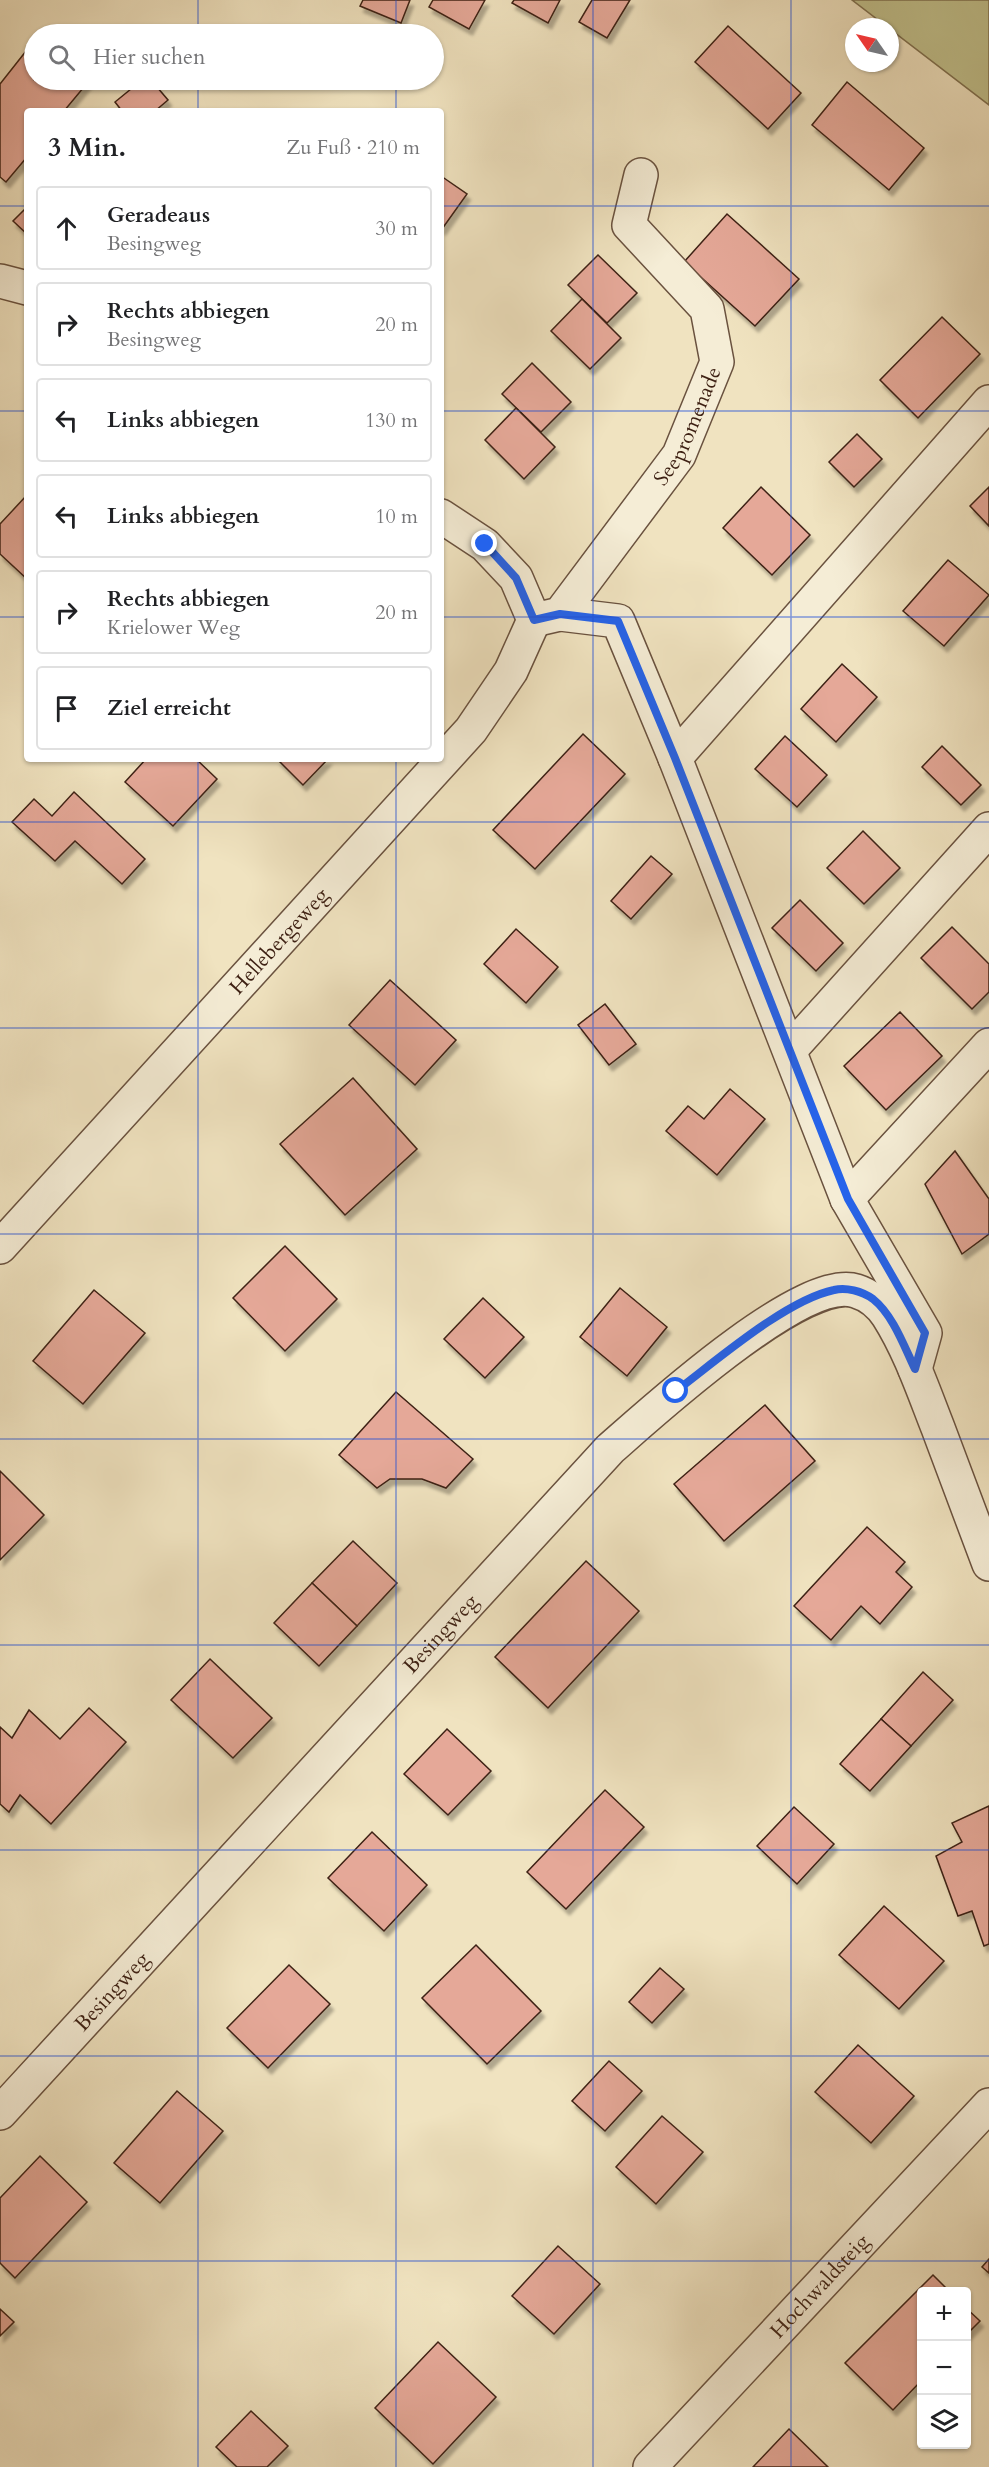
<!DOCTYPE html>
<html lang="de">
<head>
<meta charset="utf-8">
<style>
  body { margin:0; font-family:Cardo,serif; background:#f2f2f2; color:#202124 }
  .controls { position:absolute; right:18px; bottom:18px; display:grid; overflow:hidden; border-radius:6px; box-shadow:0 2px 4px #0004 }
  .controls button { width:54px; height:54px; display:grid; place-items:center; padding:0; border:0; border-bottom:2px solid #e0e0e0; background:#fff; color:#202124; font:30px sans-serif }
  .compass { position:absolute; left:845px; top:18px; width:54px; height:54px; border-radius:50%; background:#fff; box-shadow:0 2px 4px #0004; rotate:304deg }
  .stop { position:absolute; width:18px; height:18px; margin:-14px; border:4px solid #2563eb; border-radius:50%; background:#fff }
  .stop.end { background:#2563eb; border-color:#fff; box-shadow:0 2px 6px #0008 }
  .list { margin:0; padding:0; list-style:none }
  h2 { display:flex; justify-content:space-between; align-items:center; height:78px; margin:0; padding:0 24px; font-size:26px }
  h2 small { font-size:20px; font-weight:400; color:#757577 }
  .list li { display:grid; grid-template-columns:39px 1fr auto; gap:18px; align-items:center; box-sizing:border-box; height:84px; margin:0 12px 12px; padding:0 12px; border:2px solid #e0e0e0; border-radius:6px }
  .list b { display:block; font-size:22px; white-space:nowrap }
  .list p { margin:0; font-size:20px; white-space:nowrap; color:#757577 }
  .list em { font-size:20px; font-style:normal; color:#757577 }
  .icon { flex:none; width:33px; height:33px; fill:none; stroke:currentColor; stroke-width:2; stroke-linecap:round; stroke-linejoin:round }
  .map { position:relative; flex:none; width:989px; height:2467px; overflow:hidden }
  .search { position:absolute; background:#fff; box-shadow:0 2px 4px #0004; left:24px; top:24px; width:420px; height:66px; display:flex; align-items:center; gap:15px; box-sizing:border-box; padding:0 21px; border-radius:33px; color:#757577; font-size:22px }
  .panel { position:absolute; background:#fff; box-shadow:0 2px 4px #0004; left:24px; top:108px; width:420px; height:654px; border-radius:6px }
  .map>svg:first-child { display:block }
  .green { fill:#c1c18d; stroke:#807150; stroke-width:1.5 }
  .building { fill:#e5a898; stroke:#3e2114; stroke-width:1.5; filter:url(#shadow) }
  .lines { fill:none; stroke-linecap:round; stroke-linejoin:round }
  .minor-casing { stroke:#6a523f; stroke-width:36 }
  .minor { stroke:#f5edd6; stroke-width:33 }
  .route { stroke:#2563eb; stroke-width:8 }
  .grid { fill:none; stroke:#1d4ed8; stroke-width:1.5; stroke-opacity:0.55 }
  .labels { text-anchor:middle; stroke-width:4.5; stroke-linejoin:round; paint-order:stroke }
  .street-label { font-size:21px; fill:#3e2114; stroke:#f5edd6 }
</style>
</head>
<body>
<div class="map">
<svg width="989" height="2467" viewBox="0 0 989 2467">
  <defs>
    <filter id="shadow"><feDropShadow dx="3.5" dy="6" stdDeviation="1.5" flood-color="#0004"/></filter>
  </defs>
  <rect width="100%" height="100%" fill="#f0e3c0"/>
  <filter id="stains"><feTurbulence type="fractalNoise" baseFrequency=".00333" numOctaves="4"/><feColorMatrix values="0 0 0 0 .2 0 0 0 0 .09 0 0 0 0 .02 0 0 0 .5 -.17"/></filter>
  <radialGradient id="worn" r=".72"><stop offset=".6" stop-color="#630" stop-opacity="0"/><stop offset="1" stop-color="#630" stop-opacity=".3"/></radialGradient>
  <!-- green -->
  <path class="green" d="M852,0H989V105Z"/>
  <!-- building -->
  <g class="building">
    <path d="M363,0H410L401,23L360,6Z"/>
    <path d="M433,0H485L469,29L429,7Z"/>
    <path d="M514,0H560L548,23L512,3Z"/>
    <path d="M592,0H630L607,38L579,22Z"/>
    <path d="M728,26L801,93L768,129L695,62Z"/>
    <path d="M34,41V80L89,81L64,111H27V157L6,182L0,177V84Z"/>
    <path d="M142,80H151L168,100L155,111H122L115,102Z"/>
    <path d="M847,82L924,148L889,190L812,125Z"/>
    <path d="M441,176L467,194L442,229L441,228Z"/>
    <path d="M27,207V234L13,221Z"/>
    <path d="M727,214L799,279L755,326L684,262Z"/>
    <path d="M598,255L637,293L607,323L568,285Z"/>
    <path d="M582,299L621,338L590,369L551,331Z"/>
    <path d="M942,317L980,354L918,418L880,380Z"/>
    <path d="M532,363L571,402L541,432L502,394Z"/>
    <path d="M516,408L555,447L524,479L485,440Z"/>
    <path d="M857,434L882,459L854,487L829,462Z"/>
    <path d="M761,487L810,535L772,575L723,528Z"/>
    <path d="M989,487V526L970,506Z"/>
    <path d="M27,495V579L0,554V524Z"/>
    <path d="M948,560L989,595L944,646L903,611Z"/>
    <path d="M842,664L877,697L836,742L801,709Z"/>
    <path d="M583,734L625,774L535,869L493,830Z"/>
    <path d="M785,736L827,775L797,807L755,769Z"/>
    <path d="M942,746L981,785L961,805L922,767Z"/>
    <path d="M146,759H196L217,779L173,826L125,782Z"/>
    <path d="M277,759H328L303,785Z"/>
    <path d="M74,792L145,859L122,884L75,841L55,861L12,822L34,799L52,816Z"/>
    <path d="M863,831L900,868L864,904L827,868Z"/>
    <path d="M651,856L672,874L631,919L611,901Z"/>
    <path d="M800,900L843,943L816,971L772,928Z"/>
    <path d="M952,927L989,964V992L972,1009L921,958Z"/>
    <path d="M516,929L558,967L526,1003L484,964Z"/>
    <path d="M390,980L456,1040L415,1085L349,1025Z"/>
    <path d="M605,1004L636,1044L609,1065L578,1025Z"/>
    <path d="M900,1012L942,1056L886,1110L844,1066Z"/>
    <path d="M353,1078L417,1149L345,1215L280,1144Z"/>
    <path d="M730,1089L765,1119L717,1175L666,1131L688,1106L704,1119Z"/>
    <path d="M955,1151L989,1199V1234L962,1254L925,1184Z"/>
    <path d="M285,1246L337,1299L285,1351L233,1298Z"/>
    <path d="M620,1288L667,1327L627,1376L580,1337Z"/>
    <path d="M94,1290L145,1333L83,1404L33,1361Z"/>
    <path d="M483,1298L524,1337L485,1378L444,1339Z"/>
    <path d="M396,1392L473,1459L446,1488L422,1479H390L377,1488L339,1455Z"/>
    <path d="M765,1405L815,1461L724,1541L674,1484Z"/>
    <path d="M0,1471L44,1515L0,1560Z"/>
    <path d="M867,1527L905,1562L896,1572L912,1587L880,1624L861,1606L831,1640L794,1606Z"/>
    <path d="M353,1541L397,1583L357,1626L312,1583Z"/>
    <path d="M586,1561L639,1611L548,1708L495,1657Z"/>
    <path d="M312,1583L357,1626L319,1666L274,1623Z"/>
    <path d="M210,1659L272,1718L233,1758L171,1700Z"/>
    <path d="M923,1672L953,1700L911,1746L881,1719Z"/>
    <path d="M89,1708L126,1742L51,1824L20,1795L9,1812L0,1804V1727L12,1738L29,1710L60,1739Z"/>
    <path d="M881,1719L911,1746L870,1791L840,1764Z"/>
    <path d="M447,1729L491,1771L448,1815L404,1774Z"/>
    <path d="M605,1790L644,1827L566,1909L527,1872Z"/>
    <path d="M989,1806V1944L984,1946L972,1911L958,1916L936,1856L962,1842L952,1823Z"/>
    <path d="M794,1807L834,1844L797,1884L757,1846Z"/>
    <path d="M372,1832L427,1885L384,1931L328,1878Z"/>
    <path d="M884,1906L944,1961L899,2009L839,1955Z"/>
    <path d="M476,1945L541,2011L487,2064L422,1998Z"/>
    <path d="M289,1965L330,2004L268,2068L227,2028Z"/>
    <path d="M660,1968L684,1989L652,2023L629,2002Z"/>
    <path d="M858,2045L914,2096L871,2143L815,2092Z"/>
    <path d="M609,2061L642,2091L605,2131L572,2101Z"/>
    <path d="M177,2091L223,2131L160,2203L114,2163Z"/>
    <path d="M662,2116L703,2152L656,2204L616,2167Z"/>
    <path d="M40,2156L87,2202L15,2278L0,2263V2198Z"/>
    <path d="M558,2246L600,2284L554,2334L512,2296Z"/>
    <path d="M989,2259V2273L982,2267Z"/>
    <path d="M933,2275L950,2292H922V2380L893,2410L845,2363Z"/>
    <path d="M966,2308L980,2321L966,2335Z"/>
    <path d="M0,2309L14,2322L0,2336Z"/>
    <path d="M438,2342L496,2397L433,2464L375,2408Z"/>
    <path d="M251,2411L288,2446L267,2467H237L216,2447Z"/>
    <path d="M789,2429L828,2467H753Z"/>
  </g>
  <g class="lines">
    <!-- minor casing -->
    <g class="minor-casing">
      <g id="minor">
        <path d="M0,281L27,288"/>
        <path d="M441,516L485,545L516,578L534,620"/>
        <path d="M560,614L618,621L675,758"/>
        <path id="s1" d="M534,620L560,614L679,455L717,362L707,309L629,225L641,175"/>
        <path d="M790,1050L989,829"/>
        <path d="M847,1199L989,1045"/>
        <path id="s2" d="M0,1247L471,730L511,671L534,620"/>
        <path d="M915,1369L925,1333L847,1199L675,758L989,402"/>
        <path id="s3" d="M0,2113L610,1449C651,1413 803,1274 856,1291C869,1295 881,1305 888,1316C910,1351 923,1390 938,1428C955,1473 972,1518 989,1564"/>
        <path id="s4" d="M650,2467L989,2105"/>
      </g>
    </g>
    <!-- minor -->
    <use href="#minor" class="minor"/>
  </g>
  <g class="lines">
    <!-- route -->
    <path class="route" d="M485,544L516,578L534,620L560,614L618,621L675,758L848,1199L925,1333L915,1369C904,1346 893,1315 873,1299C862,1291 846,1287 834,1290C786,1300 716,1361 676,1391"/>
  </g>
  <!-- grid -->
  <path class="grid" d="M198,0V34M396,0V34M593,0V2467M791,0V2467M198,80V111M396,80V111M0,206H27M441,206H989M0,411H27M441,411H989M0,617H27M441,617H989M198,759V2467M396,759V2467M0,822H989M0,1028H989M0,1234H989M0,1439H989M0,1645H989M0,1850H989M0,2056H989M0,2261H989"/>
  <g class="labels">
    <!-- street labels -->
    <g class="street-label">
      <text dy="7" stroke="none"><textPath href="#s1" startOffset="255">Seepromenade</textPath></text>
      <text dy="7" stroke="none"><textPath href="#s2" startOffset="414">Hellebergeweg</textPath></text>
      <text dy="7" stroke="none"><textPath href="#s3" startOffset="651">Besingweg</textPath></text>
      <text dy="7" stroke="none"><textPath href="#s3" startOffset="165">Besingweg</textPath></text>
      <text dy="7" stroke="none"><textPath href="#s4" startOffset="248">Hochwaldsteig</textPath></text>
    </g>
  </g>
  <rect width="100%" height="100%" filter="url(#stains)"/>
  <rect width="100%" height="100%" fill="url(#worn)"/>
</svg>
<div class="controls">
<button>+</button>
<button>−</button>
<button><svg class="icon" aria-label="layers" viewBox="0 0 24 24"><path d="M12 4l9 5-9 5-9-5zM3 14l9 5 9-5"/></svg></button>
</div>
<svg class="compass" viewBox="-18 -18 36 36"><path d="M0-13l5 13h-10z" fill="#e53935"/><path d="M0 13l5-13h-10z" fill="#757577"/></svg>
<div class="stop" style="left:676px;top:1391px"></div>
<div class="stop end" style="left:485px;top:544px"></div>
<div class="search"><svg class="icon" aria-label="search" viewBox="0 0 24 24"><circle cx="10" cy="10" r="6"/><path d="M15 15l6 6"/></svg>Hier suchen</div>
<section class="panel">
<h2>3 Min.<small>Zu Fuß · 210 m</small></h2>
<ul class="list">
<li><svg class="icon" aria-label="ahead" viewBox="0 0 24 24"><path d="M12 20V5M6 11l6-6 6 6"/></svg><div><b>Geradeaus</b><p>Besingweg</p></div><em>30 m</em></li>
<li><svg class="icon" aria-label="right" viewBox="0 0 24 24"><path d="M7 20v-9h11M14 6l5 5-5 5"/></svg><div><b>Rechts abbiegen</b><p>Besingweg</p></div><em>20 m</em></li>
<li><svg class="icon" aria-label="left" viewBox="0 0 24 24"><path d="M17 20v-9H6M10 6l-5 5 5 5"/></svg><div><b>Links abbiegen</b></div><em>130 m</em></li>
<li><svg class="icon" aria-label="left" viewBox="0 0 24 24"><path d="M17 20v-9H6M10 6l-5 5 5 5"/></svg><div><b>Links abbiegen</b></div><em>10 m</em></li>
<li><svg class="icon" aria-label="right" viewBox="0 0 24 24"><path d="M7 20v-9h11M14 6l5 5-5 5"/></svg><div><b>Rechts abbiegen</b><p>Krielower Weg</p></div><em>20 m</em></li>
<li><svg class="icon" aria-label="arrive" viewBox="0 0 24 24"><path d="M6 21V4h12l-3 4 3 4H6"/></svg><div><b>Ziel erreicht</b></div></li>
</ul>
</section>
</div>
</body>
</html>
